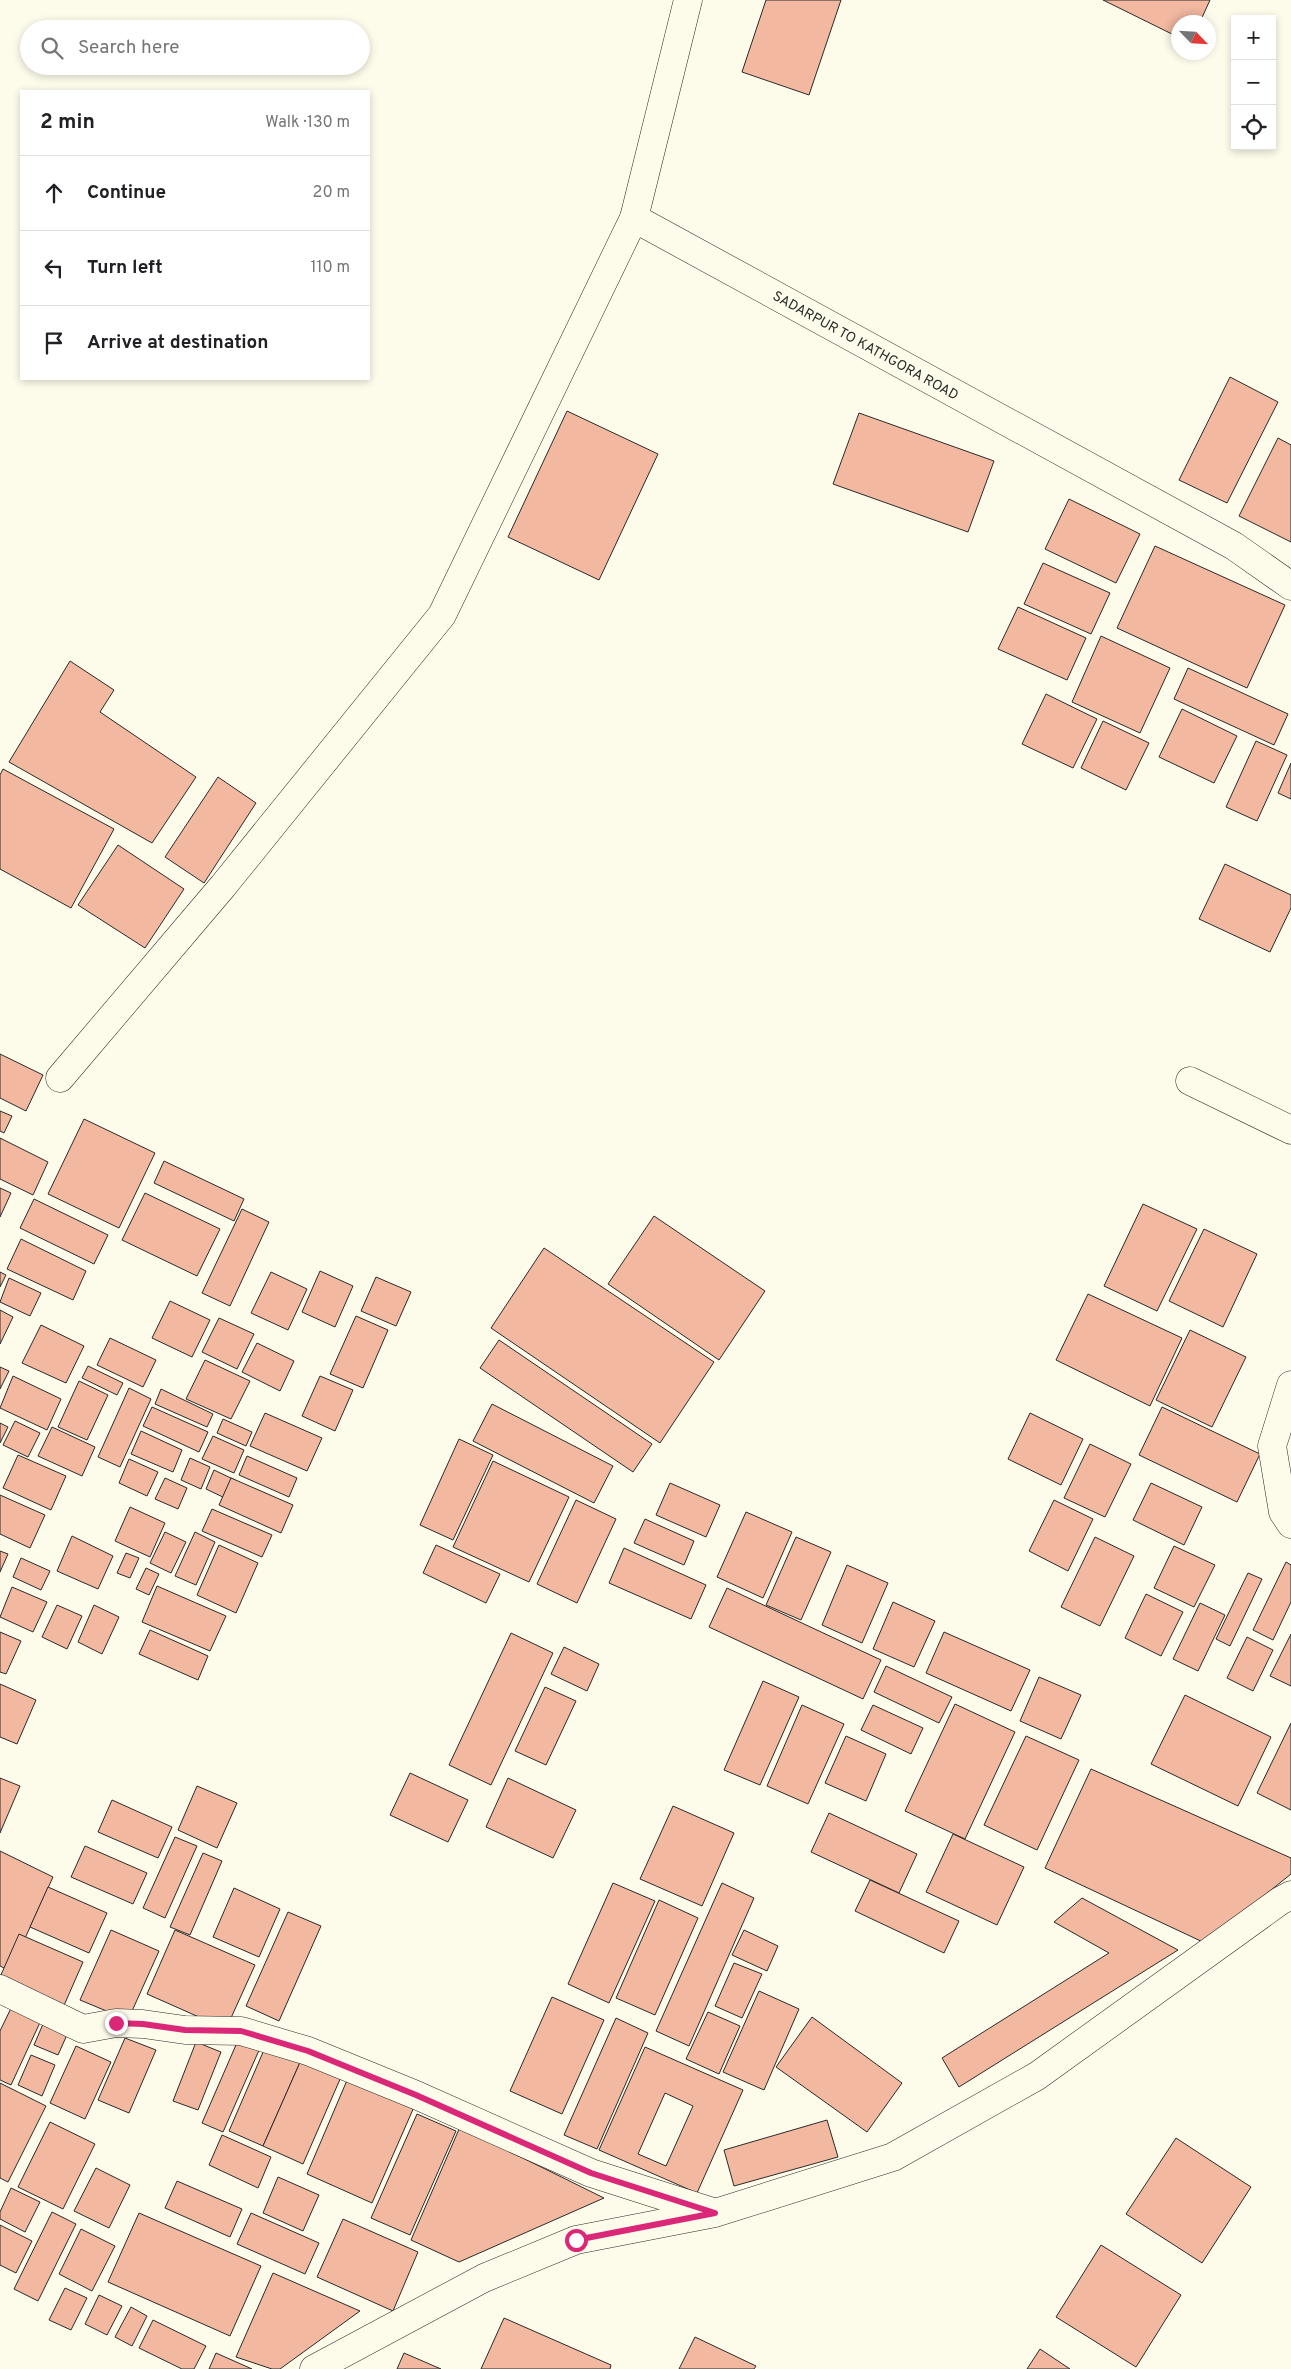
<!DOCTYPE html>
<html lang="en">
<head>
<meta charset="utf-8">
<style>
  body { margin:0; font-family:Overpass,sans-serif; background:#f2f2f2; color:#202124 }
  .controls { position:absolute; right:15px; top:15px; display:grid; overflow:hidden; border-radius:0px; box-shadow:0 2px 8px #0003 }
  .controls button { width:45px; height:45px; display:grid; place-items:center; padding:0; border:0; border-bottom:1px solid #e0e0e0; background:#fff; color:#202124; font:25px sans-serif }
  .compass { position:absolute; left:1171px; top:15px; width:45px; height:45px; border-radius:50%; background:#fff; box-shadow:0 2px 8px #0003; rotate:115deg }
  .stop { position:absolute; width:15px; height:15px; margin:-11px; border:4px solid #db2777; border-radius:50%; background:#fff }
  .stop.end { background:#db2777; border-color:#fff; box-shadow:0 1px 5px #0008 }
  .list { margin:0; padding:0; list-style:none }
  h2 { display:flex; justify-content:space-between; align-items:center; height:65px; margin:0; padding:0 20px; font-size:21px }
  h2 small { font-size:16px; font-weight:400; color:#757577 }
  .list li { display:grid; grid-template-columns:32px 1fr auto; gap:15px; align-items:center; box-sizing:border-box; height:75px; padding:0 20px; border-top:1px solid #e0e0e0 }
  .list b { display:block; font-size:19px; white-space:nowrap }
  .list em { font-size:16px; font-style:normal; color:#757577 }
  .icon { flex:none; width:28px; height:28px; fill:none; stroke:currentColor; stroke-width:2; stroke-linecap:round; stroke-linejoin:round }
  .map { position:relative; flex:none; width:1291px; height:2369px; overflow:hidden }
  .search { position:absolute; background:#fff; box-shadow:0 2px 8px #0003; left:20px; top:20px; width:350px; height:55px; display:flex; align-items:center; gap:12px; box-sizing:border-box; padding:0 18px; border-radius:28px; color:#757577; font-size:19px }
  .panel { position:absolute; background:#fff; box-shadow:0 2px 8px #0003; left:20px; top:90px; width:350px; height:290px; border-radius:0px }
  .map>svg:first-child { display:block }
  .building { fill:#f2b8a0; stroke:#2b2b2b; fill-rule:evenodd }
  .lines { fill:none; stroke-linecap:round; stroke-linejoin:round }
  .street-casing { stroke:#2b2b2b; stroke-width:29 }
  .street { stroke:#fdfbea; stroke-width:28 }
  .route { stroke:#db2777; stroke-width:6 }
  .labels { text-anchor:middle; stroke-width:4; stroke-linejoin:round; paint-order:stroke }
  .street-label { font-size:14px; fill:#2b2b2b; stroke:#fdfbea }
</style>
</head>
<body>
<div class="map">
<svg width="1291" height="2369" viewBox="0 0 1291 2369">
  <rect width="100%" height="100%" fill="#fdfbea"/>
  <!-- building -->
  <g class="building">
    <path d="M766,0H841L809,95L742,72Z"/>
    <path d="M1103,0H1210L1200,22H1178V37Z"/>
    <path d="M1230,377L1278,402L1227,503L1179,480Z"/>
    <path d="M567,411L658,454L599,580L508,537Z"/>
    <path d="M859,413L994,461L968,532L833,484Z"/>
    <path d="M1278,438L1291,445V542L1239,516Z"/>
    <path d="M1069,499L1140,534L1116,583L1045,549Z"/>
    <path d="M1155,546L1285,605L1247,688L1117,628Z"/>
    <path d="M1043,563L1110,593L1091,634L1024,604Z"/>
    <path d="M1018,607L1086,638L1067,680L998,649Z"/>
    <path d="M1101,636L1170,668L1140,733L1072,702Z"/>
    <path d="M70,661L114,690L100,712L196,777L152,843L9,762Z"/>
    <path d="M1188,668L1288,714L1274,745L1174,699Z"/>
    <path d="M1046,694L1097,719L1073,768L1022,744Z"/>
    <path d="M1182,709L1237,736L1214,783L1159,757Z"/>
    <path d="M1103,721L1149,743L1126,790L1081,768Z"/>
    <path d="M1256,741L1287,755L1257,821L1226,807Z"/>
    <path d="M1291,763V799L1278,793Z"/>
    <path d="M3,769L114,829L71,908L0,869V775Z"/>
    <path d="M218,777L256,803L204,883L165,857Z"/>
    <path d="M118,845L184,889L145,948L78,905Z"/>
    <path d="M1225,864L1291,895V908L1270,952L1199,919Z"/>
    <path d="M0,1054L43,1075L26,1111L0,1098Z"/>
    <path d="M0,1111L12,1116L4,1133L0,1131Z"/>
    <path d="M84,1119L155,1153L119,1228L48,1194Z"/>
    <path d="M0,1138L48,1162L33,1195L0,1179Z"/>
    <path d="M164,1161L244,1199L234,1221L154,1183Z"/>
    <path d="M0,1188L11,1193L0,1217Z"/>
    <path d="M145,1193L220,1229L197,1276L122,1240Z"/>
    <path d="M34,1199L108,1235L94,1264L20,1228Z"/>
    <path d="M1143,1204L1197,1229L1157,1311L1104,1286Z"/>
    <path d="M242,1209L269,1222L230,1306L202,1293Z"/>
    <path d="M654,1216L765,1291L719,1360L608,1284Z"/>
    <path d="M1204,1229L1257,1254L1223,1327L1169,1301Z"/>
    <path d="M21,1239L86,1271L73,1300L7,1269Z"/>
    <path d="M544,1248L714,1362L660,1443L491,1328Z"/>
    <path d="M320,1271L353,1286L335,1327L302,1312Z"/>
    <path d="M0,1272L6,1275L0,1287Z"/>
    <path d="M271,1272L307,1289L288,1330L251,1313Z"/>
    <path d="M376,1277L411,1292L396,1326L361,1311Z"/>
    <path d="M9,1278L41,1293L30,1316L0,1302Z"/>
    <path d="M1088,1294L1182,1338L1150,1406L1056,1360Z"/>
    <path d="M170,1301L210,1320L192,1357L152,1338Z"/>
    <path d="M0,1310L13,1317L0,1344Z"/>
    <path d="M356,1316L388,1330L363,1388L330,1374Z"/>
    <path d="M219,1318L254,1334L237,1369L202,1352Z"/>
    <path d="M41,1325L84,1346L66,1383L22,1363Z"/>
    <path d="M1190,1330L1246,1357L1212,1427L1156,1400Z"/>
    <path d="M110,1338L156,1360L143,1387L97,1365Z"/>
    <path d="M499,1340L652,1444L633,1472L480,1368Z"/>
    <path d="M257,1343L294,1361L280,1391L242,1372Z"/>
    <path d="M205,1360L250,1381L231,1419L186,1399Z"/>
    <path d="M88,1366L123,1383L117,1395L82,1378Z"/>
    <path d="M0,1367L9,1371L0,1389Z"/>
    <path d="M13,1376L61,1399L47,1430L0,1408Z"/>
    <path d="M320,1376L353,1390L335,1431L302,1416Z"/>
    <path d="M79,1381L108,1395L87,1440L58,1427Z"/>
    <path d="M129,1388L151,1399L120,1467L98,1457Z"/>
    <path d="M161,1389L213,1414L207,1427L155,1404Z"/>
    <path d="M492,1404L613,1466L594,1503L473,1441Z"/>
    <path d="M152,1407L208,1432L199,1452L143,1426Z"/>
    <path d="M1162,1407L1260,1454L1237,1502L1139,1455Z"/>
    <path d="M265,1413L322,1438L307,1471L250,1446Z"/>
    <path d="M1030,1413L1083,1439L1061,1485L1008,1459Z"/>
    <path d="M223,1419L252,1432L246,1446L217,1433Z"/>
    <path d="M15,1421L40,1433L28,1457L3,1445Z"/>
    <path d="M0,1423L8,1427L0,1443Z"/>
    <path d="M52,1427L95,1447L82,1476L38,1456Z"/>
    <path d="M141,1431L182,1450L173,1472L131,1454Z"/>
    <path d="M213,1436L244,1450L234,1473L202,1459Z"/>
    <path d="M459,1439L493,1455L453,1540L420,1525Z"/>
    <path d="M1090,1444L1131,1464L1105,1517L1064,1498Z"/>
    <path d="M18,1455L66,1476L51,1510L3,1488Z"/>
    <path d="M247,1456L297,1478L289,1497L239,1475Z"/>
    <path d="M190,1458L210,1467L201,1489L181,1480Z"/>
    <path d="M129,1459L158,1472L147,1496L119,1483Z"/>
    <path d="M493,1461L569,1497L529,1582L453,1547Z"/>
    <path d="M214,1470L235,1480L227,1499L206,1489Z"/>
    <path d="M165,1478L187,1488L178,1509L155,1499Z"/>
    <path d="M231,1478L293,1505L281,1533L219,1505Z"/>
    <path d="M670,1483L720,1505L706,1537L656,1515Z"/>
    <path d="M1151,1483L1202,1507L1184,1545L1133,1520Z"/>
    <path d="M0,1495L45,1515L30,1548L0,1534Z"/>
    <path d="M576,1500L616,1519L577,1603L537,1584Z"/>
    <path d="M1054,1500L1093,1519L1068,1571L1029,1551Z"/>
    <path d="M130,1507L165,1523L150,1557L115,1541Z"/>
    <path d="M212,1509L272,1535L262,1557L202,1531Z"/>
    <path d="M746,1512L792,1532L763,1598L717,1577Z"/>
    <path d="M645,1519L694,1541L684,1565L634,1543Z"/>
    <path d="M165,1532L186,1542L171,1573L150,1563Z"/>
    <path d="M195,1532L215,1542L196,1585L175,1576Z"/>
    <path d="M72,1536L113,1556L98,1589L57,1571Z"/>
    <path d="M796,1537L831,1552L801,1620L766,1605Z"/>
    <path d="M1095,1537L1134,1556L1100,1626L1061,1607Z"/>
    <path d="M219,1545L258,1563L236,1613L197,1595Z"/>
    <path d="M436,1545L500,1574L486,1603L423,1573Z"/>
    <path d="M1174,1546L1215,1565L1194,1607L1154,1588Z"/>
    <path d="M624,1548L706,1585L691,1619L609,1583Z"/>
    <path d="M0,1551L8,1554L0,1572Z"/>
    <path d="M126,1553L139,1558L130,1578L117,1573Z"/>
    <path d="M21,1558L50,1571L41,1590L13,1577Z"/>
    <path d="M1286,1562L1291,1565V1602L1273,1640L1253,1630Z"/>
    <path d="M847,1565L888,1583L862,1643L822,1625Z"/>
    <path d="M146,1568L159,1574L149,1595L136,1589Z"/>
    <path d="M1248,1573L1262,1579L1230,1646L1216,1639Z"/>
    <path d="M157,1586L226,1616L210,1651L142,1622Z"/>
    <path d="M12,1587L47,1602L33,1632L0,1617Z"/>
    <path d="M727,1588L881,1660L863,1699L709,1627Z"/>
    <path d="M1146,1594L1183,1612L1161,1656L1125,1638Z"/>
    <path d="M893,1602L935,1621L914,1667L873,1649Z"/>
    <path d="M1200,1603L1225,1615L1198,1671L1173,1659Z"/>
    <path d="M57,1605L82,1616L67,1649L42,1637Z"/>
    <path d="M94,1605L119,1617L102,1654L78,1642Z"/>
    <path d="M150,1630L208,1656L198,1680L139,1654Z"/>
    <path d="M0,1632L21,1641L6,1674L0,1672Z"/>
    <path d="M944,1632L1030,1670L1011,1711L926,1673Z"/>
    <path d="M511,1633L553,1653L491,1785L449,1765Z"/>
    <path d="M1291,1634V1686L1270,1676Z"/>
    <path d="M1247,1637L1273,1650L1253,1691L1227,1678Z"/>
    <path d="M564,1647L599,1664L587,1691L551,1674Z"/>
    <path d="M886,1666L952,1697L939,1723L874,1692Z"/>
    <path d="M1039,1677L1081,1695L1061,1739L1020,1721Z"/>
    <path d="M763,1681L799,1697L760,1785L724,1770Z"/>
    <path d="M0,1684L36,1700L17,1744L0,1737Z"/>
    <path d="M545,1687L576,1701L546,1765L515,1751Z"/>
    <path d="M1185,1695L1271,1737L1238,1806L1151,1764Z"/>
    <path d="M955,1704L1015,1732L965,1839L905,1811Z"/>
    <path d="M802,1705L844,1724L808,1804L767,1786Z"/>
    <path d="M873,1705L923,1728L911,1754L861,1730Z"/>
    <path d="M1291,1723V1810L1257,1793Z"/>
    <path d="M846,1736L886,1754L866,1801L825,1783Z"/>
    <path d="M1026,1736L1079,1760L1037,1850L984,1825Z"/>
    <path d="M1091,1769L1291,1858V1874L1205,1943L1045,1868Z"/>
    <path d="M410,1773L468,1800L448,1842L390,1815Z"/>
    <path d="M0,1778L20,1786L0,1833Z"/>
    <path d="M508,1778L576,1810L553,1858L486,1827Z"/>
    <path d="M197,1786L237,1803L217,1848L178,1830Z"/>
    <path d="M112,1800L172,1827L158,1858L98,1832Z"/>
    <path d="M673,1806L734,1833L702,1906L640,1879Z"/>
    <path d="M829,1813L917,1854L899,1893L811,1852Z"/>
    <path d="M953,1834L1024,1867L997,1925L926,1892Z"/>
    <path d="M175,1837L197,1846L165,1918L143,1908Z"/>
    <path d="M85,1846L147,1873L133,1904L71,1877Z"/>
    <path d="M0,1851L53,1877L10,1971L0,1966Z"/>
    <path d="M203,1853L222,1861L190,1935L170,1927Z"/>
    <path d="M870,1880L959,1921L944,1953L855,1911Z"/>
    <path d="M613,1883L655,1901L609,2003L568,1984Z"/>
    <path d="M722,1883L754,1898L689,2046L656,2031Z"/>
    <path d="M48,1887L107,1913L89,1953L30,1927Z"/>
    <path d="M234,1888L280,1909L259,1957L213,1937Z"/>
    <path d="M1082,1898L1178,1950L959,2087L942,2058L1109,1953L1054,1922Z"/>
    <path d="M659,1900L698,1918L655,2015L616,1998Z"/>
    <path d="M288,1912L321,1926L279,2021L246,2006Z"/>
    <path d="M111,1930L159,1951L128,2020L80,2000Z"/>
    <path d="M175,1930L255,1965L226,2029L147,1994Z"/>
    <path d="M744,1930L778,1946L767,1971L732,1955Z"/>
    <path d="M19,1934L83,1962L62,2010L0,1977Z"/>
    <path d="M734,1963L762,1974L742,2018L715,2006Z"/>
    <path d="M759,1991L799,2009L764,2090L723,2072Z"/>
    <path d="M552,1997L604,2020L562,2114L510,2091Z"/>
    <path d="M14,2002L43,2016L11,2085L0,2080V2031Z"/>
    <path d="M708,2012L740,2026L719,2074L686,2059Z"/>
    <path d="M46,2017L70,2028L58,2055L34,2045Z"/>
    <path d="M812,2017L902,2083L867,2132L776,2067Z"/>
    <path d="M616,2018L648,2033L597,2149L564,2135Z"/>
    <path d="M125,2038L156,2050L129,2113L98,2100Z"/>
    <path d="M239,2038L260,2048L223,2132L202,2123Z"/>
    <path d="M196,2042L221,2052L198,2110L173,2101Z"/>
    <path d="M267,2043L302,2058L263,2146L229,2131Z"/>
    <path d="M76,2046L111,2062L85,2119L50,2103Z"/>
    <path d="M645,2047L743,2090L697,2193L599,2150ZM665,2093L693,2106L666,2166L638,2154Z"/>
    <path d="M31,2055L55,2065L42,2096L18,2085Z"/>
    <path d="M301,2060L341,2077L303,2164L263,2146Z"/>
    <path d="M348,2078L414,2107L372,2203L307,2174Z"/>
    <path d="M0,2083L46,2106L8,2182L0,2178Z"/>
    <path d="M417,2114L456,2131L410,2235L371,2218Z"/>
    <path d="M827,2120L838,2157L734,2186L724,2150Z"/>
    <path d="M50,2122L95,2144L63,2209L18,2187Z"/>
    <path d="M460,2127L604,2198L459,2262L411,2240Z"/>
    <path d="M222,2135L271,2157L258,2188L209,2165Z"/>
    <path d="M1176,2138L1251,2187L1202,2263L1126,2214Z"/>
    <path d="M96,2168L130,2185L109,2228L74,2211Z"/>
    <path d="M278,2177L319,2195L303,2231L263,2213Z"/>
    <path d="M177,2181L242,2209L230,2237L165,2208Z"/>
    <path d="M11,2188L40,2202L25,2232L0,2219V2212Z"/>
    <path d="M52,2212L76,2224L38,2301L14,2289Z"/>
    <path d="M139,2213L261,2266L230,2336L108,2282Z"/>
    <path d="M251,2213L319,2243L305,2274L237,2244Z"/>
    <path d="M343,2219L418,2252L393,2311L317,2277Z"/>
    <path d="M0,2225L32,2241L16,2273L0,2265Z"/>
    <path d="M81,2229L115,2246L92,2291L59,2274Z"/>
    <path d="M1101,2245L1181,2295L1136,2367L1056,2317Z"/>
    <path d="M273,2273L360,2311L280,2369H272L236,2357Z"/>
    <path d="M65,2288L87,2298L71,2330L49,2320Z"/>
    <path d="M99,2295L122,2306L107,2335L85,2324Z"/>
    <path d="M131,2307L147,2316L132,2346L115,2337Z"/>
    <path d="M504,2318L611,2365L610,2369H481Z"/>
    <path d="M153,2320L206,2346L194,2369H182L139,2348Z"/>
    <path d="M695,2337L756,2366L754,2369H679Z"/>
    <path d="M1040,2349L1070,2369H1027Z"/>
    <path d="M216,2353L252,2369H209Z"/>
    <path d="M404,2353L441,2369H397Z"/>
  </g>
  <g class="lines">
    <!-- street casing -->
    <g class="street-casing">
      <g id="street">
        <path d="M688,0L634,218L1234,546L1291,586"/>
        <path d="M60,1078L223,886L442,615L634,218"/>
        <path d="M1190,1081L1291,1130"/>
        <path d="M1291,1385L1272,1446L1283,1512L1291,1524"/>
        <path d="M0,1989L83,2029L116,2023L143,2024L185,2030L241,2031L308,2051L416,2095L591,2173L713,2212"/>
        <path d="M314,2369L484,2278L576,2240L715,2213L893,2157L1037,2076L1280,1901L1291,1895"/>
      </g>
    </g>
    <!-- street -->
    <use href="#street" class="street"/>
  </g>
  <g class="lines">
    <!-- route -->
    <path class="route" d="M116,2023L143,2024L185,2030L241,2031L308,2051L416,2095L591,2173L715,2213L576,2240"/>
  </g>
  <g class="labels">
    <!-- street labels -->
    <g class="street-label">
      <text transform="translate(866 345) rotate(29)" y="5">SADARPUR TO KATHGORA ROAD</text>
    </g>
  </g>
</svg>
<div class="controls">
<button>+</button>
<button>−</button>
<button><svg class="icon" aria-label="locate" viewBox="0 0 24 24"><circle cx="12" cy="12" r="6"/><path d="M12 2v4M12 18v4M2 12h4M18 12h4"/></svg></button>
</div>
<svg class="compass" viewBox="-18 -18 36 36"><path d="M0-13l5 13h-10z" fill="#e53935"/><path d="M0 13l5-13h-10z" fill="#757577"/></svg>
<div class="stop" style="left:576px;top:2240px"></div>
<div class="stop end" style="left:116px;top:2023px"></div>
<div class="search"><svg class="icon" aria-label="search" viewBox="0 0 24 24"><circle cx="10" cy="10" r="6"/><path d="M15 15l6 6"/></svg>Search here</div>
<section class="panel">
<h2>2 min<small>Walk · 130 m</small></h2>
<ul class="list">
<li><svg class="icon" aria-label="ahead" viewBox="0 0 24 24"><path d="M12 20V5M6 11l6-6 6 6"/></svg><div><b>Continue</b></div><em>20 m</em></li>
<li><svg class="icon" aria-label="left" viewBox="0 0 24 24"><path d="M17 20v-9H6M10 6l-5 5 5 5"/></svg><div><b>Turn left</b></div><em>110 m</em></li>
<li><svg class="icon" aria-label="arrive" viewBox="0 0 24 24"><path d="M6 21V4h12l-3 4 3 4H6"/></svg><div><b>Arrive at destination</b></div></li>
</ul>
</section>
</div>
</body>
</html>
